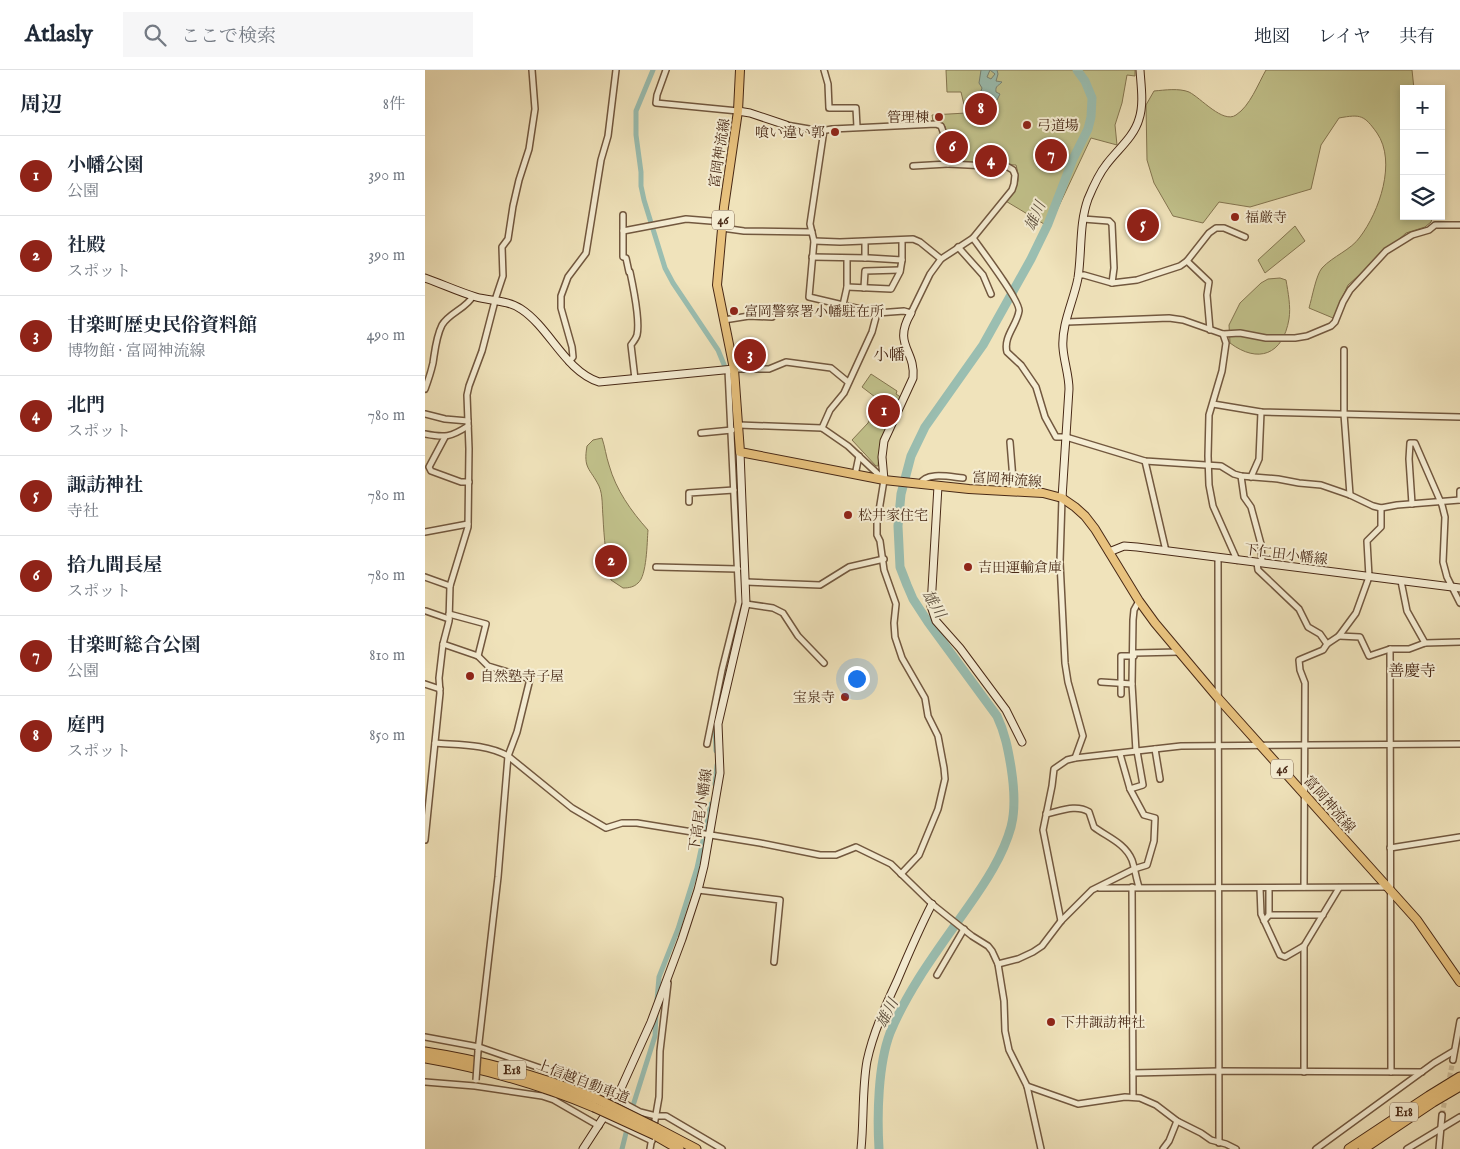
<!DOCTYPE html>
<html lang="ja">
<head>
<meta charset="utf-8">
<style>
  body { margin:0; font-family:"IM FELL English","Noto Serif JP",serif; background:#f6f6f7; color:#1f2937 }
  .controls { position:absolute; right:15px; top:15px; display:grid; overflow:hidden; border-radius:0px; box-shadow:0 2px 8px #0003 }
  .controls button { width:45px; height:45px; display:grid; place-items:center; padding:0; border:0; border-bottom:1px solid #e0e1e3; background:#fff; color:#1f2937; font:25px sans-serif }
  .you { position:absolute; left:431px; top:608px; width:18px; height:18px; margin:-12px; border:4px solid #fff; border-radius:50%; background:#1a73e8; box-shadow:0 0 0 8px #1a73e833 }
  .badge { display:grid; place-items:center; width:32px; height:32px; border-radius:50%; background:#8f2418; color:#fff; font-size:16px; font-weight:700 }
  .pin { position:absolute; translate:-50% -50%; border:2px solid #fff; box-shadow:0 1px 5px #0006 }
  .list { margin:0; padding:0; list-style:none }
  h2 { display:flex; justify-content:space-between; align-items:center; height:65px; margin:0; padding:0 20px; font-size:21px }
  h2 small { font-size:16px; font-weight:400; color:#747a83 }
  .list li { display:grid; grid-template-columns:32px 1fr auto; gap:15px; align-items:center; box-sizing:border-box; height:80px; padding:0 20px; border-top:1px solid #e0e1e3 }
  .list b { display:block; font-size:19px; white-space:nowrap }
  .list p { margin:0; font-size:16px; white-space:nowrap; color:#747a83 }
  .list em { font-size:16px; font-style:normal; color:#747a83 }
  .icon { flex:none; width:28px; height:28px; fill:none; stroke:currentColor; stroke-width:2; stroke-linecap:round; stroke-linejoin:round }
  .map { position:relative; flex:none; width:1035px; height:1079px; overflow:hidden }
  header { display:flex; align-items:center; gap:30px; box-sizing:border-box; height:70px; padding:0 25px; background:#fff; border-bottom:1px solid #e0e1e3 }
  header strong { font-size:24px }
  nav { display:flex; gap:28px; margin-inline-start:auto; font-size:18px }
  .search { width:350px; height:45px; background:#f6f6f7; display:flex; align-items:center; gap:12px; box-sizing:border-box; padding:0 18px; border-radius:0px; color:#747a83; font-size:19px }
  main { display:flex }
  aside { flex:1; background:#fff }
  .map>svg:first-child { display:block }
  .green { fill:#c1c18b; stroke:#847550 }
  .water { fill:#9abeb1; stroke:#798273 }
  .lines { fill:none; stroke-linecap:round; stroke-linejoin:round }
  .canal { stroke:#9abeb1; stroke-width:5 }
  .river { stroke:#9abeb1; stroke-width:9 }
  .street-tunnel { stroke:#cebe9a; stroke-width:5; stroke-dasharray:5 2.5; stroke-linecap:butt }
  .street-casing { stroke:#72583f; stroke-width:8 }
  .secondary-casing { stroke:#482916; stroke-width:9 }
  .primary-casing { stroke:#482916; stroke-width:10 }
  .highway-casing { stroke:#482916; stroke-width:11 }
  .street { stroke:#f5edd3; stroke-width:5 }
  .secondary { stroke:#f5edd3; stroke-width:7 }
  .primary { stroke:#e8c27e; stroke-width:8 }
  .highway { stroke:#e8c27e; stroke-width:9 }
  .street-bridge-casing { stroke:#72583f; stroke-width:8; stroke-linecap:butt }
  .highway-bridge-casing { stroke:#482916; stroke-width:11; stroke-linecap:butt }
  .street-bridge { stroke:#f5edd3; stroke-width:5 }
  .highway-bridge { stroke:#e8c27e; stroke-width:9 }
  .poi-dot { fill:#8f2418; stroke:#f5edd3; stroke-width:2 }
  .labels { text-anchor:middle; stroke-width:4; stroke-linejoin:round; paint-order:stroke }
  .shield { fill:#f5edd3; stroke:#7c644f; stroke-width:1 }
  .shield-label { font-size:12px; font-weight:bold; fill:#482916 }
  .poi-label { font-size:14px; fill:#482916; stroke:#f5edd3; text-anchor:start }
  .street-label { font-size:14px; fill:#482916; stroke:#f5edd3 }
  .water-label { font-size:15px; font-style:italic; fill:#5c4e3d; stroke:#f5edd3 }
  .quarter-label { font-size:16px; fill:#482916; stroke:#f5edd3 }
</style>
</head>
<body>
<header>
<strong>Atlasly</strong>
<div class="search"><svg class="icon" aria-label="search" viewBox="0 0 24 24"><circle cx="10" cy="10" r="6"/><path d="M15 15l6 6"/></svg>ここで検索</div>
<nav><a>地図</a><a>レイヤ</a><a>共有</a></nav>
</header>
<main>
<aside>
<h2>周辺<small>8件</small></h2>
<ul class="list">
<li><span class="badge">1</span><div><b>小幡公園</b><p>公園</p></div><em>390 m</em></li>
<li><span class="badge">2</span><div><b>社殿</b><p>スポット</p></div><em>390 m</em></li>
<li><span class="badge">3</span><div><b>甘楽町歴史民俗資料館</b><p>博物館 · 富岡神流線</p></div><em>490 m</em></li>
<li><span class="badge">4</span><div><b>北門</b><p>スポット</p></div><em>780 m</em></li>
<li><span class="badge">5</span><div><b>諏訪神社</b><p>寺社</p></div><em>780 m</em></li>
<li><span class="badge">6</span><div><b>拾九間長屋</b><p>スポット</p></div><em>780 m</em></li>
<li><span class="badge">7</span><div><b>甘楽町総合公園</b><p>公園</p></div><em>810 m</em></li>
<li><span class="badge">8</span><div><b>庭門</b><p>スポット</p></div><em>850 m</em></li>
</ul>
</aside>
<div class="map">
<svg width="1035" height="1079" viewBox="0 0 1035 1079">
  <rect width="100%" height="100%" fill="#f0e3bb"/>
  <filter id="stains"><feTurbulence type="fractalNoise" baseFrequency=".004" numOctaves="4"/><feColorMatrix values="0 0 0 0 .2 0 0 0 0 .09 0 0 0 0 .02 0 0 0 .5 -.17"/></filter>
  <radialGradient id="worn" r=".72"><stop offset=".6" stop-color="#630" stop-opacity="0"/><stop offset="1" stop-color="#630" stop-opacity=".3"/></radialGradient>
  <!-- green -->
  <g class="green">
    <path d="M521,0H710V6L702,5L697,33L690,55L692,75L666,68L624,157L579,130C592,117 596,114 591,95L530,92L525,90L520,56L516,52H508L507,45L541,43L536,22H522Z"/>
    <path d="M841,0H987L989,19H979V146H1008L1006,152L1000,157L981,163L923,215L908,248L884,238C887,228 891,205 897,198C908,186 926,180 935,167C954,142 972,92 952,63C939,45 936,44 914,48L896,75L886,119L825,137L794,132L778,153L748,146L729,113L722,90L721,35L729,21C740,20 754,18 764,22C776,28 798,54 811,45C825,36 833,14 841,0Z"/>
    <path d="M870,156L880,171L840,203L833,190Z"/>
    <path d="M855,208L861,210C863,222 866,237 864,249C858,285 833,294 805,273L804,255L815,233L836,213L843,209Z"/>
    <path d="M446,304L472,321L471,324L477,328L455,377L453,396H451L427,370L443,353L454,330L437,317Z"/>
    <path d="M177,368C180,377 181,386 184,395C191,420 206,441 223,460C222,472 222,506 213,513C209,517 204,518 198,518L186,510C181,489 179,468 178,447C177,437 178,425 174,416C165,398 158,399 162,376L168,370Z"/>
  </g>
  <!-- water -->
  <path class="water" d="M556,0H565L562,7L566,9L570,4L565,0H572L573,4L571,11L577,12C574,16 570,15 571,22L575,24L572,30L558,26L556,21L557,18L554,13Z"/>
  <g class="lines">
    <!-- canal -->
    <g class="canal">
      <path d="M228,0L211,41V65L216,102V116L219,130L240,198L248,213L293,280L300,297"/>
      <path d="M291,681L290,655L302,601"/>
      <path d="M290,714L292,695"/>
      <path d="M232,930L234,907L253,859L272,798L286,734"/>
      <path d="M206,1042L230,966L231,944"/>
      <path d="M197,1079L203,1055"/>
    </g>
    <!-- river -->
    <path class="river" d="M454,1079C452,1045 453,995 465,963C484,917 515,877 543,837C560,813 578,786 586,757C591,738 589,716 586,697C583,679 580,663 572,646L503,552L488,529L482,515L475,497L473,456L476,424L486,386L500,357L558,275L606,189L623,154L648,89L663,59L666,47L667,28L660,11L652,0"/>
    <!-- street-tunnel -->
    <g class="street-tunnel">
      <path d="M1023,1015L1028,990"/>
      <path d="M1017,1045L1021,1024"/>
    </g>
    <!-- street casing -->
    <g class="street-casing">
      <g id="street">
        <path d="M241,0L232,25L231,33L313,41"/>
        <path d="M399,0L403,14L404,38H431L432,57"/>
        <path d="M361,55L396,61L407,59L511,54L516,56L519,64L521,91L523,94L583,97L588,100L590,105L589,114L587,120L548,168L516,189L505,204L486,243L479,241L452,243L384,227L389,171L385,154L399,60"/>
        <path d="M488,96L523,94"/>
        <path d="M198,145V187L201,188L204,202"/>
        <path d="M658,149L684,151L687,154L689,198L687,213"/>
        <path d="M297,158L319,161L387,162"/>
        <path d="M198,161L261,149L298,152"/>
        <path d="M548,168C555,178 596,232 594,241C592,255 578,267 582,282L596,295L611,317L620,347L631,367H641L720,391L796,396L809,404L816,406L853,409L874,413L896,415L925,425L948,436L956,438L972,435L1035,430"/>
        <path d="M389,171L415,172L488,169L495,172L516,189"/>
        <path d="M440,172V188"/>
        <path d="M533,177L558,205L566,224"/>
        <path d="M387,187L444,188L477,190V170"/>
        <path d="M762,191L784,212L782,225L785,260"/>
        <path d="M205,202C208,216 215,252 212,265C211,269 208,272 206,275L210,309"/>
        <path d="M653,205H659L687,213L712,210L755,196L762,191L784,163L791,158H799L820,167"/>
        <path d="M422,217L466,219L475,202L477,190"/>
        <path d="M439,218L440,201L475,200"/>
        <path d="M418,235L422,217V189"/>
        <path d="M299,250L324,246L347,247"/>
        <path d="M642,252L744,248L758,250L798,264L815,263L841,268H870L882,266L906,256L910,252L918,232L925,220L961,181L987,165L1004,160L1010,155H1035"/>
        <path d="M798,264L801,273L797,301L784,345L783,386L784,415L788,436L812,490"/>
        <path d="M919,280V344L925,425"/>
        <path d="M144,292L148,287L147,277L136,238V226L143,207L161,183L176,90L183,66L191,0"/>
        <path d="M309,299H344L361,292L406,298L423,312"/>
        <path d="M0,319C3,311 6,302 8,293C10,280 11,267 17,255C24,243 42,238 48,226"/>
        <path d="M788,334L836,342L1035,347"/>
        <path d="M0,344L20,349L43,351"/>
        <path d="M314,355L397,358L423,376L453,404"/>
        <path d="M397,358L405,340L419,323L447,262L452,243"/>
        <path d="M276,363L307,360"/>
        <path d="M0,364C20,368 26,367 43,356"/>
        <path d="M20,367L4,397L6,401L36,412H44"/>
        <path d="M585,372L589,422"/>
        <path d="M720,391L741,481"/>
        <path d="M430,405L434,386"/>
        <path d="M816,406L819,427L826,437L836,474L837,493"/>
        <path d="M826,407L834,389L836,342"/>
        <path d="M459,410L452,453V465L455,471L459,500L471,534L469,553L470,567L477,588L500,628L503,646L513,666L519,698L520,709L513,739L494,785L476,804"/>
        <path d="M495,414C501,401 526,407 538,408"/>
        <path d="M637,428L635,492L640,593L643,612L658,666L650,688"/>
        <path d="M1035,430V421"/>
        <path d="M264,432V423L309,420"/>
        <path d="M987,434L984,389L985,373H990L1017,435L1020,447L1018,492L1022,507L1035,533"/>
        <path d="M0,462L43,454"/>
        <path d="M793,488L794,1073"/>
        <path d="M832,493L833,500L874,539L883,557L895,564L902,574"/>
        <path d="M231,497L313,499"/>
        <path d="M0,507L25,516"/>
        <path d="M976,511L982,541L1000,573"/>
        <path d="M321,512L395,515L424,497L459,489"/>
        <path d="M321,534L348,538L358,543L373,566L399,593"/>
        <path d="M1,541L24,549"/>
        <path d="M24,544L61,554L53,586"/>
        <path d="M914,566L935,567L944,586L965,579H984L1000,573L1035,572"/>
        <path d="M18,574L53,586L63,596L105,609L92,662L83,686L73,807L53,981"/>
        <path d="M965,579L966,1002"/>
        <path d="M709,583L754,582"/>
        <path d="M676,612L707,614"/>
        <path d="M0,614L15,619"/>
        <path d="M696,624V586H709"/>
        <path d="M10,673C35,675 61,674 83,686L147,738L181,758L197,753H212L335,773L395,785H411L431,777L466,794L507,834L547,866L563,876L567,881L573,894L579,931L580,961L584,980L602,1016L616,1079"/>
        <path d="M282,674L297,600L314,532L303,300"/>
        <path d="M730,679L735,709"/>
        <path d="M711,681L707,614L708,550L709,540L714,531"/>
        <path d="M705,719L718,715L712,681"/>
        <path d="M621,744C636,741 651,734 664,742L669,757C682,767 700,773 707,790C710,799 711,808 714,817"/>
        <path d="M0,770L15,623L14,608L18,574L24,551L25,516L43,457L44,379L42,325L44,316L57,281L71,227L78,206L77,177L83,169L88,136L94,110L104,79L110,39L107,0"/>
        <path d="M965,778L1035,767"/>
        <path d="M707,817L708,1027"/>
        <path d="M879,817L880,613L875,600L874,590L898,580L902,574L914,566L931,543L944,507L942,471L956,457V438"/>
        <path d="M674,818L961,817"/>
        <path d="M835,818L836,844L855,885L860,887L879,876L914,818"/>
        <path d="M273,820L355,830L349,892"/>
        <path d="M844,845V818"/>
        <path d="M636,851L618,760L627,716L629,699L642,690L650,688L756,676L1035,674"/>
        <path d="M839,851L844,845H898"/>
        <path d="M879,876V1002"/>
        <path d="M573,894L593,889L608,882L617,876L636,851L667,820L709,799L722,795L729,771L730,748L719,745L705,719L695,684"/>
        <path d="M512,905L539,859"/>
        <path d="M0,967L54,977L118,999L143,1002L186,1020L193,1025"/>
        <path d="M1028,990L1035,951"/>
        <path d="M708,1003L794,1001L997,1002"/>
        <path d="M0,1012L50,1016L117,1026L129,1030L174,1056"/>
        <path d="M602,1016L653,1034L700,1027L715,1028L731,1035L752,1051L776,1063L786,1070L801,1074L811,1079"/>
        <path d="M191,1029L215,1042L231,1046H241L297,1079"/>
        <path d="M179,1048L227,1071"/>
        <path d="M225,1079L234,1027L235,981L243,913"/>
        <path d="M738,1079L744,1071L752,1051"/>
        <path d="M891,1079L1009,993L1029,981"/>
        <path d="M982,1079L1035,1047"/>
        <path d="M1014,1079L1017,1045"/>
      </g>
    </g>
    <!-- secondary casing -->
    <g class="secondary-casing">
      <g id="secondary">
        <path d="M313,41L325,43L361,55"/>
        <path d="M0,208C17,214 34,222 51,227C65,231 83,230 96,239C125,258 140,301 174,312L309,299"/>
        <path d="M459,410L457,387L459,371L488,308C491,280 467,275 486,243"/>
        <path d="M513,416L506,536L511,551L535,578L581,640L597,672"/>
        <path d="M637,428L644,319C644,305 639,292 638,278C636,255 649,230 653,208C657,181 654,154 663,129C668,117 673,105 681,95C692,80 709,67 714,49C719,34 716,16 715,0"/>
        <path d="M684,482L699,476L712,477L1035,518"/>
        <path d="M158,1079L193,1025L226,952L257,869L273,820L279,796L295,703L293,654L321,534L315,382"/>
        <path d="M436,1079C439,1050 437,1019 442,991C448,963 460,937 472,911C483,885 494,859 507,834"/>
      </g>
    </g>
    <!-- primary casing -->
    <g class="primary-casing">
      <path id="primary" d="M315,0L313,41L299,137L292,215L309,299L315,382L459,410L544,419L618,423L637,428L650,437L660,446L670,459L714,531L730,553L793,628L992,850L1035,912"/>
    </g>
    <!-- highway casing -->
    <g class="highway-casing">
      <g id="highway">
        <path d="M0,982C59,991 116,1007 172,1029"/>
        <path d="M0,988C58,998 114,1014 169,1037"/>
        <path d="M231,1058L271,1079"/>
        <path d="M230,1065L254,1079"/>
        <path d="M924,1079L1004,1026L1035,1007"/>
        <path d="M938,1079L1008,1032L1035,1016"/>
      </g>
    </g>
    <!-- street -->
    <use href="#street" class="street"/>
    <!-- secondary -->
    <use href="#secondary" class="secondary"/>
    <!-- primary -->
    <use href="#primary" class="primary"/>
    <!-- highway -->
    <use href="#highway" class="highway"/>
    <!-- street-bridge casing -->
    <g class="street-bridge-casing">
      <path id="street-bridge" d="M51,1010L53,981"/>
    </g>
    <!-- highway-bridge casing -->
    <g class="highway-bridge-casing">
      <g id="highway-bridge">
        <path d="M172,1029L231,1058"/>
        <path d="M169,1037L230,1065"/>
      </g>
    </g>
    <!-- street-bridge -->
    <use href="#street-bridge" class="street-bridge"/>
    <!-- highway-bridge -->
    <use href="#highway-bridge" class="highway-bridge"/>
  </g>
  <!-- markers -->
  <g class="poi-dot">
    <circle cx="514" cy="47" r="5"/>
    <circle cx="602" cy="55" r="5"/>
    <circle cx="410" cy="62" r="5"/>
    <circle cx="810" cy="147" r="5"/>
    <circle cx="309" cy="241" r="5"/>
    <circle cx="423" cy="445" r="5"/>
    <circle cx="543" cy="497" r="5"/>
    <circle cx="45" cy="606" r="5"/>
    <circle cx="420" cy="627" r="5"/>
    <circle cx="626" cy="952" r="5"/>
  </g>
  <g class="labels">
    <!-- shield labels -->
    <g class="shield">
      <rect x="287" y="140.5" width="22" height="19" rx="4"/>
      <rect x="846" y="689.5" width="22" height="19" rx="4"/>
      <rect x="73" y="990.5" width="28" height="19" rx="4"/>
      <rect x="965" y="1032.5" width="28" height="19" rx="4"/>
    </g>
    <g class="shield-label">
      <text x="298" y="154">46</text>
      <text x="857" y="703">46</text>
      <text x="87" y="1004">E18</text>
      <text x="979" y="1046">E18</text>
    </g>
    <!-- poi labels -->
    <g class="poi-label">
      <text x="504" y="52" text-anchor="end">管理棟</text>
      <text x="612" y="60">弓道場</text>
      <text x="400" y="67" text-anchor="end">喰い違い郭</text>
      <text x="820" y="152">福厳寺</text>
      <text x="319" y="246">富岡警察署小幡駐在所</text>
      <text x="433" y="450">松井家住宅</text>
      <text x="553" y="502">吉田運輸倉庫</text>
      <text x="55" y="611">自然塾寺子屋</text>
      <text x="410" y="632" text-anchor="end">宝泉寺</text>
      <text x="636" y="957">下井諏訪神社</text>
    </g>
    <!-- street labels -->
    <g class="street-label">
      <text transform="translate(294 83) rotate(-81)" y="5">富岡神流線</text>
      <text transform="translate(582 409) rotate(4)" y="5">富岡神流線</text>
      <text transform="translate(861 484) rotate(7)" y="5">下仁田小幡線</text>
      <text transform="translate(905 734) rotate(49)" y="5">富岡神流線</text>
      <text transform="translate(275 740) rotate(-81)" y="5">下高尾小幡線</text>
      <text transform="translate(158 1011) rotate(21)" y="5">上信越自動車道</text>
    </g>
    <!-- water labels -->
    <g class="water-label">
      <text transform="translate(610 146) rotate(-66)" y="5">雄川</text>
      <text transform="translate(509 534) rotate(59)" y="5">雄川</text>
      <text transform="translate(462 943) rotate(-63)" y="5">雄川</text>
    </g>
    <!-- quarter labels -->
    <g class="quarter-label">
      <text x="464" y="290">小幡</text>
      <text x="987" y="606">善慶寺</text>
    </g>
  </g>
  <rect width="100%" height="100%" filter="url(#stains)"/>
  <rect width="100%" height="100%" fill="url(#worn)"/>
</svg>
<div class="controls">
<button>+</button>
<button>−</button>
<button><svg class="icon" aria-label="layers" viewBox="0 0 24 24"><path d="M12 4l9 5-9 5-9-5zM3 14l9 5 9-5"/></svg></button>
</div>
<div class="you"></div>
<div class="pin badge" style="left:459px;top:341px">1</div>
<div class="pin badge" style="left:186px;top:491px">2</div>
<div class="pin badge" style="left:325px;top:285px">3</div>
<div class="pin badge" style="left:566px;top:91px">4</div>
<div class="pin badge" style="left:718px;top:155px">5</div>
<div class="pin badge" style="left:527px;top:77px">6</div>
<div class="pin badge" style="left:626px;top:85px">7</div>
<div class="pin badge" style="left:556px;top:39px">8</div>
</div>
</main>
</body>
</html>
